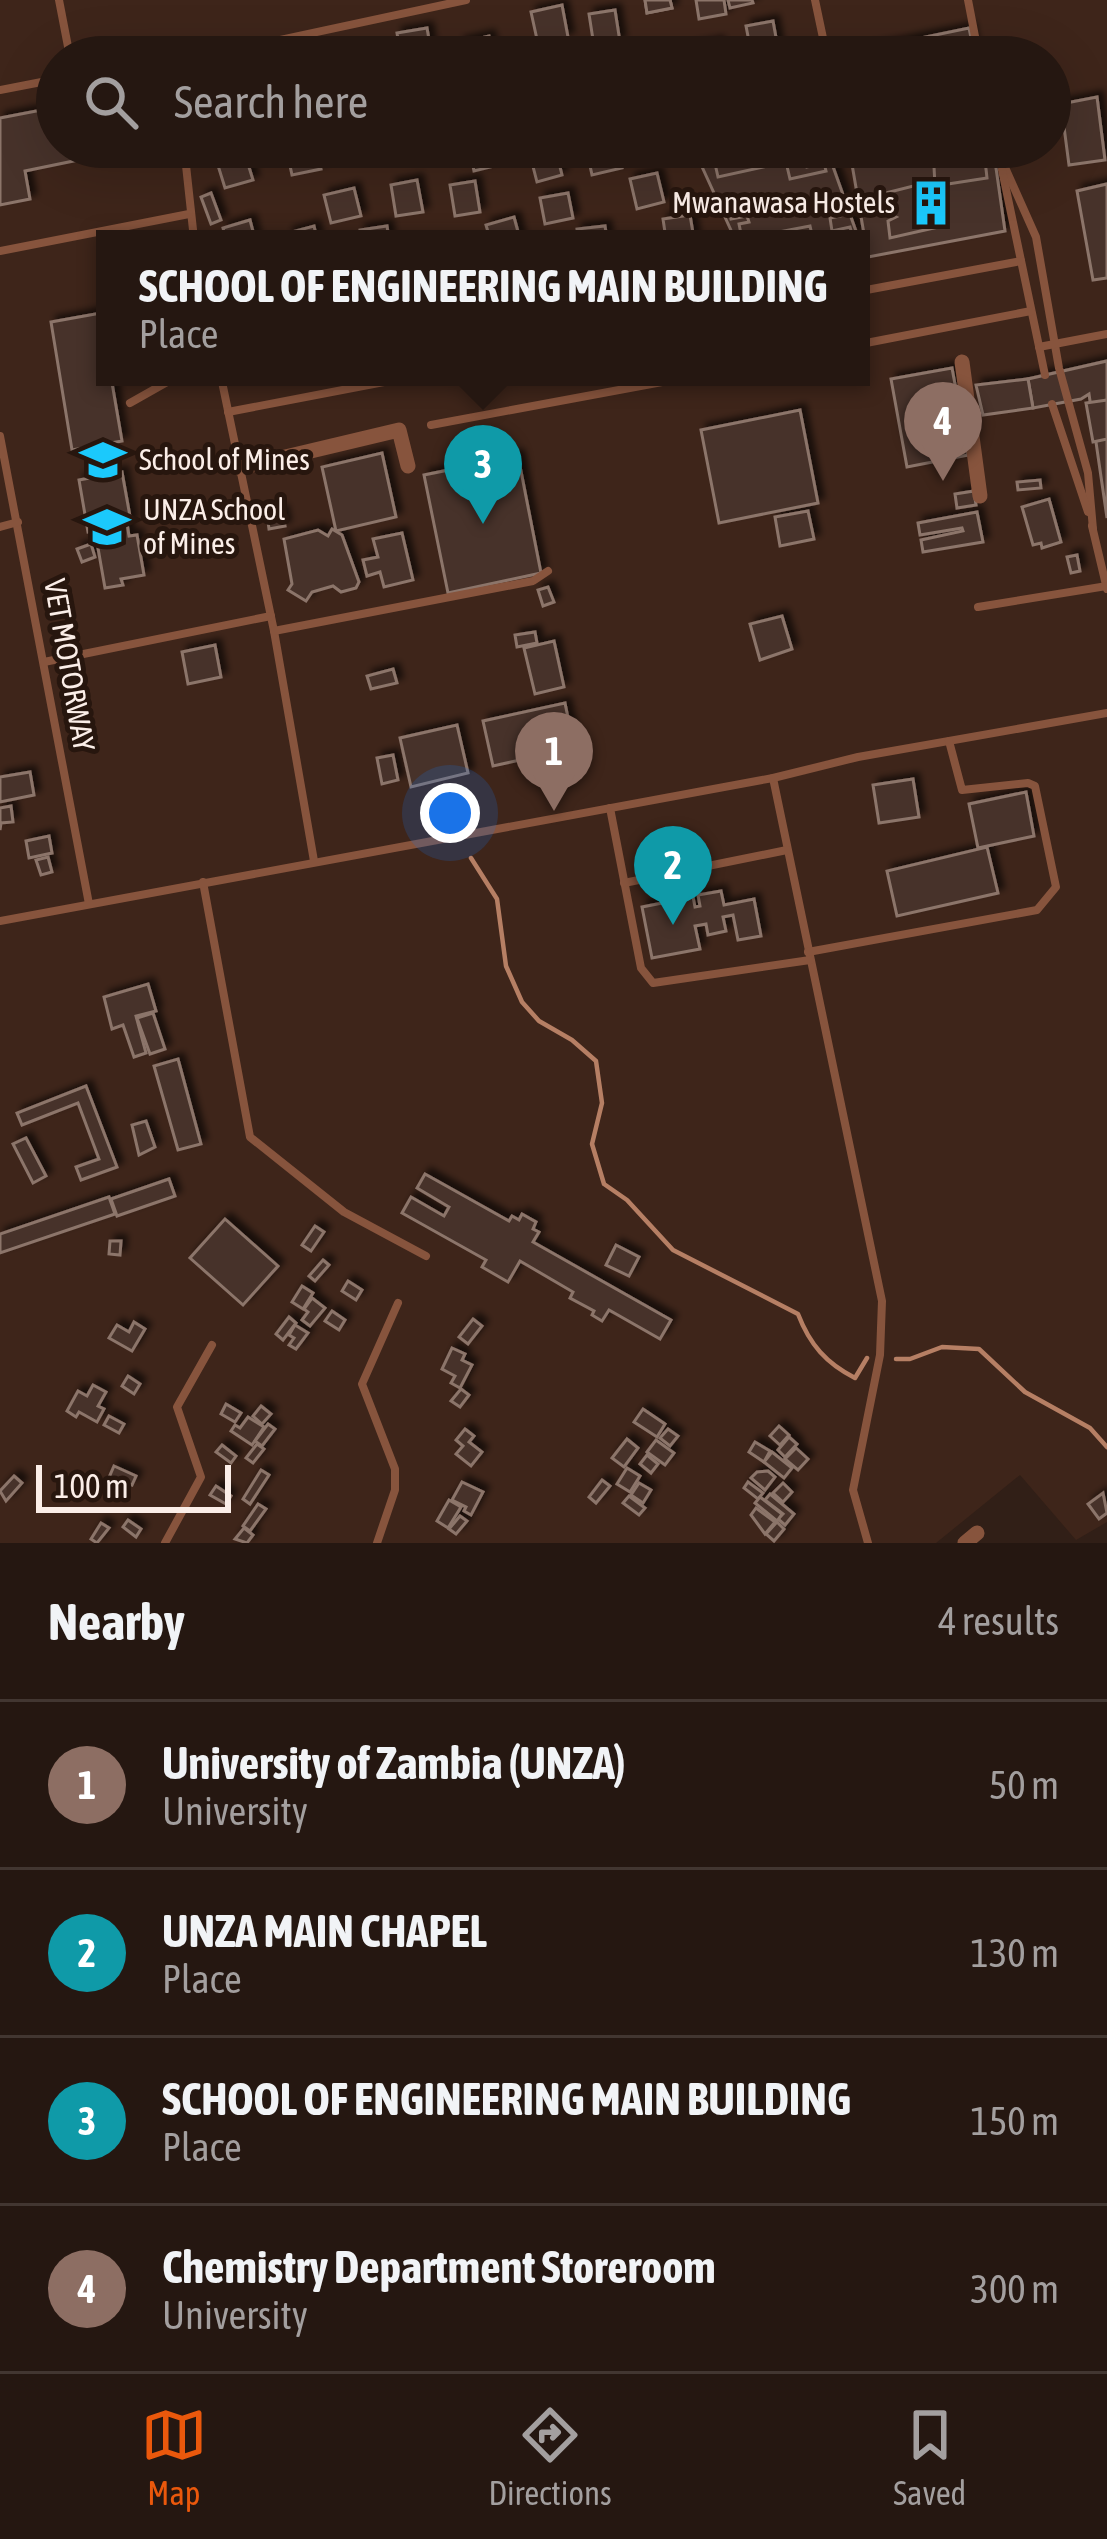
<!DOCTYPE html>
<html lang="en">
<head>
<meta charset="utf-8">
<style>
  body { margin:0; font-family:"Asap Condensed",sans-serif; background:#2d201a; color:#f1f3f6 }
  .scale { position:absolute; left:36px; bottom:30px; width:195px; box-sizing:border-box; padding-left:12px; border:6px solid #fbeee8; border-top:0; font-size:33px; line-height:42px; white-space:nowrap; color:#fbeee8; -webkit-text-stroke:9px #27160e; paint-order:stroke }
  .you { position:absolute; left:450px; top:813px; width:42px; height:42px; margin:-30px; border:9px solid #fff; border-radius:50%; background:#1a73e8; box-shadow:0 0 0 18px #1a73e833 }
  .badge { display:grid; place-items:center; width:78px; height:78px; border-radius:50%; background:#ea580c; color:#fff; font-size:39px; font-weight:700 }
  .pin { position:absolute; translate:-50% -99px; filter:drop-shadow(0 3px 6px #0008) }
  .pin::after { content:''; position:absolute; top:63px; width:42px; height:36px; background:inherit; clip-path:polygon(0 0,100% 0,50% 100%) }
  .popup { position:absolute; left:96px; top:230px; width:774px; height:156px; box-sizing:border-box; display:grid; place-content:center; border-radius:0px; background:#251711; filter:drop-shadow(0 3px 9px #0005); font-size:39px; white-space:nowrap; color:#a39f9f }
  .popup b { font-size:45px; color:#f1f3f6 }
  .popup::after { content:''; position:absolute; left:50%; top:100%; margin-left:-24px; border:24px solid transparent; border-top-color:#251711 }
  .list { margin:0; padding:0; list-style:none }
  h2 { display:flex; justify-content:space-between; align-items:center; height:156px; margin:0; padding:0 48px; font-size:51px }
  h2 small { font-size:39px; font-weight:400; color:#a39f9f }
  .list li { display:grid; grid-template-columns:78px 1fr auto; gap:36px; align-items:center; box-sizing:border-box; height:168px; padding:0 48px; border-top:3px solid #423631 }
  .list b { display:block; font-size:45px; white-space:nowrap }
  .list p { margin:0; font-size:39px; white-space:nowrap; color:#a39f9f }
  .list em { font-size:39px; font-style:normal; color:#a39f9f }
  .icon { flex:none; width:66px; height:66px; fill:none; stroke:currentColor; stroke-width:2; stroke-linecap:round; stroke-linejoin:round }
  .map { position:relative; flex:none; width:1107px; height:1543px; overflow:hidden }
  .search { position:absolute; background:#251711; box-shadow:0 12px 48px #0002; left:36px; right:36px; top:36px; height:132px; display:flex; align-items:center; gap:30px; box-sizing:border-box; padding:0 42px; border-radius:66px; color:#a39f9f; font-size:45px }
  .sheet { height:828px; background:#251711 }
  nav { display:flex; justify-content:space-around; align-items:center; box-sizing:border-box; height:168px; border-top:3px solid #423631; background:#251711; font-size:33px; color:#a39f9f }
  nav a { display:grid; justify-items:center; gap:6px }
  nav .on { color:#ea580c }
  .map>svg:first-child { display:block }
  .built { fill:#3e251a; fill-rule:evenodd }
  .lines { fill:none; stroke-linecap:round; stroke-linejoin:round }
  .stream { stroke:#b67f64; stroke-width:4.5 }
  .building { fill:#46332a; stroke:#8c756b; stroke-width:3; filter:url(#shadow) }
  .lane { stroke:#87543d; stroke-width:8 }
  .street { stroke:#87543d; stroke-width:15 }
  .labels { text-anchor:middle; stroke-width:10; stroke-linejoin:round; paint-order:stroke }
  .poi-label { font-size:30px; fill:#fbeee8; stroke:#27160e; text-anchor:start }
  .street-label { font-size:30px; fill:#fbeee8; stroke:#27160e }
</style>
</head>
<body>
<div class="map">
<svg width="1107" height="1543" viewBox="0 0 1107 1543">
  <defs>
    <filter id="shadow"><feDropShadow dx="5.5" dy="-5.5" stdDeviation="3" flood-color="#0009"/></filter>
  </defs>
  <rect width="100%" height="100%" fill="#311f17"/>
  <!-- built -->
  <path class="built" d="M0,0H1107V1522L1076,1540L1020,1475L936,1543H0ZM57,57H1050V147H57ZM105,239H861V377H105Z"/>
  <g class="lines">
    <!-- stream -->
    <g class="stream">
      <path d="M471,858L497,899L506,966L522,1002L539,1021L572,1040L596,1061L602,1103L592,1144L604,1184L627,1200L673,1250L798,1314C810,1345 826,1363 855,1378L867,1358"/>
      <path d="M896,1359H910L942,1347L979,1349L1025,1392L1090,1428L1107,1447"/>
    </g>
  </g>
  <!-- building -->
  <g class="building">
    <path d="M645,0H670L672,8L647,13Z"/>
    <path d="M645,0H670L672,8L647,13Z"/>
    <path d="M696,0H724L726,14L699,19Z"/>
    <path d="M728,0H752L753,3L730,8Z"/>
    <path d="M562,5L568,37L538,44L531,12Z"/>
    <path d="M615,10L620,42L594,46L589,14Z"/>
    <path d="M773,21L779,54L752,57L746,26Z"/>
    <path d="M427,28L432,57H401L397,33Z"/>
    <path d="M969,28L975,57H834V56Z"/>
    <path d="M489,36L494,57H462L459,43Z"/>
    <path d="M718,42L721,57H693L691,48Z"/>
    <path d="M963,45L965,50L972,49L973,57H919L918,54Z"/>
    <path d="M1097,97L1105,160L1069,165L1061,104Z"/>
    <path d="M57,107V147H86L88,158L25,171L30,199L0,205V118Z"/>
    <path d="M286,147H316L321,169L292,175Z"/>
    <path d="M403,147H430L431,151L405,157Z"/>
    <path d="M469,147H499L503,164L474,171Z"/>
    <path d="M555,147L562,175L537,182L529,151Z"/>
    <path d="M586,147H617L622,168L592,175Z"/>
    <path d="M693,147H826L857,234L840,239H735Z"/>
    <path d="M696,147H760V150L816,147L817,154L805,156L807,167L824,163L826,171L790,179L786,162L718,177L714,159L724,157L722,149L698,155Z"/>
    <path d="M849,147H993L1005,231L868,257Z"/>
    <path d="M871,147H918L876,154Z"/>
    <path d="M933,147H987L978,158L985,160L987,178L935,186Z"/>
    <path d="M244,151L253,180L225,188L216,159Z"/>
    <path d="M657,173L664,202L637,209L630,179Z"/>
    <path d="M417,180L423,212L396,216L391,185Z"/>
    <path d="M475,181L480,212L455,216L450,185Z"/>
    <path d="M925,183L931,213L935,212L938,227L890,238L888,221L896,217L892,215L894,208L873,211L874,196Z"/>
    <path d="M1107,184V278L1093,280L1077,191Z"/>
    <path d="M354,188L361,216L331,223L324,195Z"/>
    <path d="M211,193L221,220L211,224L201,197Z"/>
    <path d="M568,193L573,218L545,224L540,198Z"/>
    <path d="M768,196L771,212L788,209L789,214L838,204L840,216L830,218L832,231L850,227L852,234L813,239L810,226L742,239L739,224L749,222L747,216L731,219L728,204Z"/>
    <path d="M690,215L694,239H666L663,219Z"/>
    <path d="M514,217L520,239H490L486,225Z"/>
    <path d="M250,220L255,239H226L223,228Z"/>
    <path d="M314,226L317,239H290L288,233Z"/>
    <path d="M387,226L389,239H361L360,230Z"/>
    <path d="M605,226L607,239H578L577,229Z"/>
    <path d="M101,313L105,377H111L122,441L72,450L51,322Z"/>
    <path d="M1107,361V518L1089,394L1081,399L1033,408L1028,379Z"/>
    <path d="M952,368L968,455L907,467L891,379Z"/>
    <path d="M1028,379L1033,408L983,415L976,385Z"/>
    <path d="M1107,400V439L1093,442L1086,403Z"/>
    <path d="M800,410L818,503L719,523L701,430Z"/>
    <path d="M382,453L396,517L336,531L322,467Z"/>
    <path d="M518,456L541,573L448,593L424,475Z"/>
    <path d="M122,472L131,522L127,523L129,536L137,535L144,575L121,579L123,585L105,588L95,531L88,532L79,480Z"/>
    <path d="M1040,480L1041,488L1018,490L1017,482Z"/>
    <path d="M974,491L976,505L957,508L955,494Z"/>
    <path d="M1049,499L1061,542L1042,548L1041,543L1033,545L1022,507Z"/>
    <path d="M282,511L285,526L269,529L267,514Z"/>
    <path d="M808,511L814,539L780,546L775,517Z"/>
    <path d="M977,512L983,542L923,552L921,540L963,531L962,528L920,535L918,523Z"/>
    <path d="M332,529L342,535L359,582L356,588L341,592L333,586L312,592L306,601L288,590L292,584L284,539L318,530L328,536Z"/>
    <path d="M402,533L413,580L384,587L380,572L367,576L363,560L378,557L373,539Z"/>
    <path d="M91,544L95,557L82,562L77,549Z"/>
    <path d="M1077,555L1080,571L1071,573L1067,557Z"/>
    <path d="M548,587L554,602L543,606L538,590Z"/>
    <path d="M782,616L792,649L760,660L750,624Z"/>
    <path d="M535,632L537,643L517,647L515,635Z"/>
    <path d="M554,641L564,687L535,694L524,648Z"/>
    <path d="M215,645L221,677L188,684L182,652Z"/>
    <path d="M393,669L397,683L371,689L367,676Z"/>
    <path d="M565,703L574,748L493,766L483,721Z"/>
    <path d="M457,725L468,773L411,787L400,738Z"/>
    <path d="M393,755L398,780L382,784L377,758Z"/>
    <path d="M30,772L34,795L0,802V777Z"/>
    <path d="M913,779L919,817L879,823L873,785Z"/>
    <path d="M1026,792L1034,836L978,848L969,804Z"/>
    <path d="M11,806L13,822L1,823L0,830V808Z"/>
    <path d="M49,836L52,853L29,858L26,841Z"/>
    <path d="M987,847L998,893L897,916L887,871Z"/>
    <path d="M48,857L52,872L41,875L36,860Z"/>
    <path d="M721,891L724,905L754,899L761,936L738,940L733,915L723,917L726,931L708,935L706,924L695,926L700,949L652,958L642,907L693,897L695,907L700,906L698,895Z"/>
    <path d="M148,984L156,1011L136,1016L146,1053L134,1057L123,1025L112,1029L104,997Z"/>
    <path d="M153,1013L165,1049L150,1054L137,1018Z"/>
    <path d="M178,1059L201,1144L178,1150L154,1066Z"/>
    <path d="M86,1086L117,1167L81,1180L76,1167L99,1159L78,1103L22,1125L17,1113Z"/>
    <path d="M146,1121L155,1147L139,1155L132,1125Z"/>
    <path d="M26,1138L46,1176L33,1183L13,1144Z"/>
    <path d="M425,1174L509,1221L512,1216L519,1220L522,1214L536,1222L533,1229L539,1232L533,1242L671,1320L660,1339L609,1310L602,1321L592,1315L594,1311L570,1298L573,1292L520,1261L508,1282L482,1267L486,1260L402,1213L411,1197L444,1216L449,1207L417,1188Z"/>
    <path d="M169,1179L175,1196L117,1216L111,1199Z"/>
    <path d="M109,1197L115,1214L0,1253V1234Z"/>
    <path d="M225,1219L278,1266L243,1305L190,1258Z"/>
    <path d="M315,1226L324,1232L311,1251L302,1245Z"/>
    <path d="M110,1241H121L120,1255L109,1254Z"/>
    <path d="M616,1245L639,1257L629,1276L606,1265Z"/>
    <path d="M323,1260L329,1265L315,1281L309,1276Z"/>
    <path d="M348,1281L362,1290L356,1300L342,1291Z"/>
    <path d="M302,1286L313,1293L303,1309L292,1302Z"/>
    <path d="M312,1298L325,1308L310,1326L302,1320L308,1312L304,1309Z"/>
    <path d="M332,1311L345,1320L339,1330L325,1321Z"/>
    <path d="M289,1317L296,1323L283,1340L276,1334Z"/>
    <path d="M473,1319L482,1326L468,1344L459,1337Z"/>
    <path d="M134,1322L145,1329L132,1351L109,1338L117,1325L129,1332Z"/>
    <path d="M295,1325L308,1333L296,1349L289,1345L294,1338L289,1335Z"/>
    <path d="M452,1348L465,1354L462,1360L472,1365L460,1388L451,1383L455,1376L442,1369Z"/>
    <path d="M128,1376L140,1384L134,1394L122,1386Z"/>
    <path d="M93,1385L106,1392L98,1406L104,1409L97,1422L79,1412L76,1417L67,1411L78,1391L87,1396Z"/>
    <path d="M461,1389L469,1395L460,1407L451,1401Z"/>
    <path d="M226,1404L241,1413L235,1422L221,1414Z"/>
    <path d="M261,1406L271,1414L262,1424L253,1416Z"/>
    <path d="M643,1409L665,1424L657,1437L634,1422Z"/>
    <path d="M109,1416L124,1424L119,1433L104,1425Z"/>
    <path d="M248,1417L264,1427L252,1445L231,1431L235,1425L240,1428Z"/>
    <path d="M268,1424L275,1429L262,1446L255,1441Z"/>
    <path d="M779,1426L789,1435L780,1445L770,1436Z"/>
    <path d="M465,1429L474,1436L469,1442L482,1452L471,1466L456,1454L463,1446L456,1440Z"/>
    <path d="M668,1429L678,1436L670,1446L660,1438Z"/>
    <path d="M789,1437L797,1444L785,1457L778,1450Z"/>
    <path d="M627,1439L638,1448L624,1467L612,1458Z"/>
    <path d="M656,1440L674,1453L665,1465L647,1452Z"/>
    <path d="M755,1442L770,1451L764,1462L749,1452Z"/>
    <path d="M257,1444L264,1449L253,1463L246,1458Z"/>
    <path d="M222,1445L236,1456L231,1463L216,1452Z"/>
    <path d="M796,1448L808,1459L798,1470L785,1459Z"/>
    <path d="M772,1452L792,1468L784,1478L764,1462Z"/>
    <path d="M647,1455L658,1464L651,1473L640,1464Z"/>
    <path d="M114,1466L136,1476L132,1485L119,1480L116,1486L107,1482Z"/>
    <path d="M627,1468L640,1476L630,1492L617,1484Z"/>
    <path d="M261,1470L269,1475L250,1504L243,1499Z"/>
    <path d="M768,1471L775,1477L765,1490L751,1478L757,1472Z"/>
    <path d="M14,1476L22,1483L6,1501L0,1491Z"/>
    <path d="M602,1480L610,1486L596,1503L589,1497Z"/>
    <path d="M462,1482L483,1492L471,1515L464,1511L466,1507L452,1500Z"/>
    <path d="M748,1482L763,1493L758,1499L744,1488Z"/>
    <path d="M639,1483L651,1490L643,1503L631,1495Z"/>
    <path d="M783,1483L792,1492L783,1502L773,1493Z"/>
    <path d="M216,1486L231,1496L226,1504L210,1495Z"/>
    <path d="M1103,1493L1107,1513L1099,1519L1088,1504Z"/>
    <path d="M770,1494L794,1514L785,1525L778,1519L783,1514L765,1500Z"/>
    <path d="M629,1496L645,1508L639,1515L623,1503Z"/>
    <path d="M760,1497L782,1514L777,1521L755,1503Z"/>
    <path d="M449,1500L461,1507L448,1528L437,1521Z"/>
    <path d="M258,1504L266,1509L250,1531L243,1526Z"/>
    <path d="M756,1508L775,1522L765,1534L751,1515Z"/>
    <path d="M460,1516L467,1521L456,1534L449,1529Z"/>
    <path d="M128,1520L141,1529L136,1537L123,1527Z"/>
    <path d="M777,1522L784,1529L774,1541L766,1534Z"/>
    <path d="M101,1523L109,1528L97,1543L91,1539Z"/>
    <path d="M244,1528L253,1535L247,1543L235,1539Z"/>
  </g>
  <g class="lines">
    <!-- lane -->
    <g class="lane">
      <path d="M59,0L70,57"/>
      <path d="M815,0L827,57"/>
      <path d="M968,0L979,57"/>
      <path d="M234,57L247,47L466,0"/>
      <path d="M0,90L57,79"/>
      <path d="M184,147L194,239"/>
      <path d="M999,154L1036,237L1059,368L1088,473L1093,529"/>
      <path d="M1002,170L1045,375"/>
      <path d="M0,251L189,214"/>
      <path d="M861,291L1021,261"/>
      <path d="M861,344L1031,311"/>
      <path d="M1039,347L1107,334"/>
      <path d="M221,377L274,631L314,861"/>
      <path d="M130,403L176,377"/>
      <path d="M1052,404L1088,512"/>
      <path d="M228,412L410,377"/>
      <path d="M431,425L689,377"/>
      <path d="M0,436L89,904"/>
      <path d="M1092,526L1107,589"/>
      <path d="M0,527L18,522"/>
      <path d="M978,607L1107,586"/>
      <path d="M274,631L533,581L548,571"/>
      <path d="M44,662L271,616"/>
      <path d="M773,778L882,1301L880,1355L853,1490L868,1543"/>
      <path d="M610,808L641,968L653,983L810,960"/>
      <path d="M203,882L250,1137L344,1212L426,1256"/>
      <path d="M624,883L787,850"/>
      <path d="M0,921L773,778L858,757L1107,713"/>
      <path d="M808,952L1037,910L1056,887L1035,786L1028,783L962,790L949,741"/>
      <path d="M165,1543L201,1477L177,1407L212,1345"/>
      <path d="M377,1543L395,1490V1469L362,1384L398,1303"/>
    </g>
    <!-- street -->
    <g class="street">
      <path d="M962,362L980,496"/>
      <path d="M239,468L399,430L408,466"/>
      <path d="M965,1543L977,1533"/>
    </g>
  </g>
  <!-- icons -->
  <defs>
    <g id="building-bare" transform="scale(3.6)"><path d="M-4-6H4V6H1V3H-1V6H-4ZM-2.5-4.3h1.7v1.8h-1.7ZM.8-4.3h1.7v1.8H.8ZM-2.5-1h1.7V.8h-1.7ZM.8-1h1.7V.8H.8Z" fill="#1bc9fc" stroke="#27160e" stroke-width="2.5" paint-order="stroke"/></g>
    <g id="school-bare" transform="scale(3.6)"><path d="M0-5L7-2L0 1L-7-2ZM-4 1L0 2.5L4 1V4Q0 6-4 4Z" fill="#1bc9fc" stroke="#27160e" stroke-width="2.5" paint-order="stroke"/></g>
    <g id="university-bare" transform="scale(3.6)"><path d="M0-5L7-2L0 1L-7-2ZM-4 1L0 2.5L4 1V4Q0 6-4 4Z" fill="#1bc9fc" stroke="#27160e" stroke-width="2.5" paint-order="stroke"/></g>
  </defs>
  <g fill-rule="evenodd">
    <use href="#building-bare" x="931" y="203"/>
    <use href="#school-bare" x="103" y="460"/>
    <use href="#university-bare" x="107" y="527"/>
  </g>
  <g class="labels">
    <!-- poi labels -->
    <g class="poi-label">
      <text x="895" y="213" text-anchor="end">Mwanawasa Hostels</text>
      <text x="139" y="470">School of Mines</text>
      <text x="143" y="520">UNZA School<tspan x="143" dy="34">of Mines</tspan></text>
    </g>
    <!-- street labels -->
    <g class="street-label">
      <text transform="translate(69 665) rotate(80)" y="10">VET MOTORWAY</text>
    </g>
  </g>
</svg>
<div class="scale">100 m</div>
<div class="you"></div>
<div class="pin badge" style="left:554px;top:811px;background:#8d6e63">1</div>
<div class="pin badge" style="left:673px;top:925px;background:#0f9aa8">2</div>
<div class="pin badge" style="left:483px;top:524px;background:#0f9aa8">3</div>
<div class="popup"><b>SCHOOL OF ENGINEERING MAIN BUILDING</b>Place</div>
<div class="pin badge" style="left:943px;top:481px;background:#8d6e63">4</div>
<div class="search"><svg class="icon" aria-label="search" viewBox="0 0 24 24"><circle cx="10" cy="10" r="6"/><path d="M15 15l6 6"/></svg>Search here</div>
</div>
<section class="sheet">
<h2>Nearby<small>4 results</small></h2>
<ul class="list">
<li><span class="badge" style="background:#8d6e63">1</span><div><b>University of Zambia (UNZA)</b><p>University</p></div><em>50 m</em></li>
<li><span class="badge" style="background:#0f9aa8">2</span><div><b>UNZA MAIN CHAPEL</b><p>Place</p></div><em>130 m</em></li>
<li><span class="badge" style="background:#0f9aa8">3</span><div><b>SCHOOL OF ENGINEERING MAIN BUILDING</b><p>Place</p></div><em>150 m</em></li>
<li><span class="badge" style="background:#8d6e63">4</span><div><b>Chemistry Department Storeroom</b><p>University</p></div><em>300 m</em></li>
</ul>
</section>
<nav>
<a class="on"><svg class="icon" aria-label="map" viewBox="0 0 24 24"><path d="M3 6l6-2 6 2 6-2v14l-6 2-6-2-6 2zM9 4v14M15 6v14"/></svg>Map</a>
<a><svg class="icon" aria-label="directions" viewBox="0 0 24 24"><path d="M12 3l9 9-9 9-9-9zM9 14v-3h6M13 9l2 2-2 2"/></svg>Directions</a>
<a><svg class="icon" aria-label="saved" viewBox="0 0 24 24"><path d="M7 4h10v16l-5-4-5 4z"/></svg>Saved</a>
</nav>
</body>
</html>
